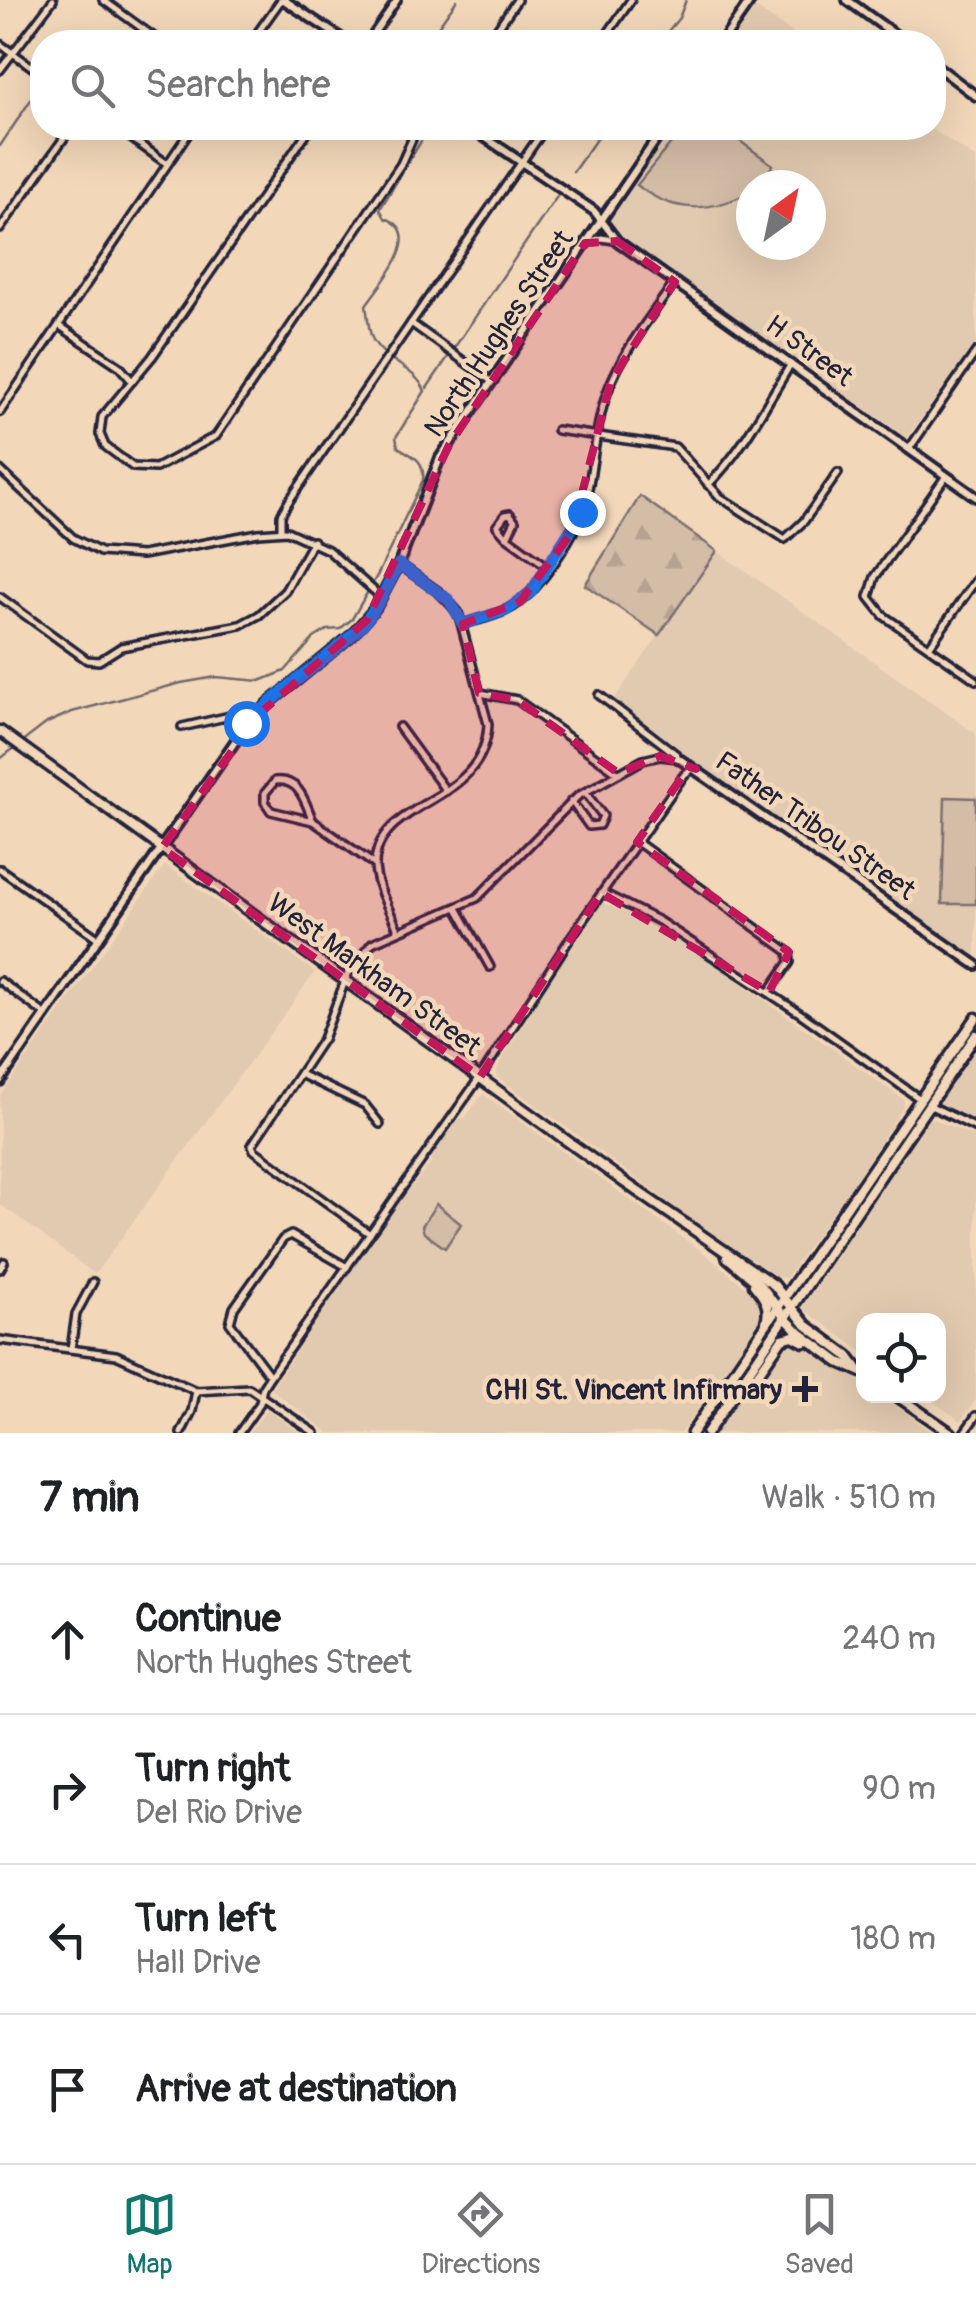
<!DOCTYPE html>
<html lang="en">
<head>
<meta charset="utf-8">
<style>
  body { margin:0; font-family:Pangolin,sans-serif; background:#f2f2f2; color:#202124 }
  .controls { position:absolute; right:30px; bottom:30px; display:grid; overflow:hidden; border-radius:20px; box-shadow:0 10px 40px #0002 }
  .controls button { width:90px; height:90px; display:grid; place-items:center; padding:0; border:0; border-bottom:2px solid #e0e0e0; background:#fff; color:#202124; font:50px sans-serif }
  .compass { position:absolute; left:736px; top:170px; width:90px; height:90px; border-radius:50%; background:#fff; box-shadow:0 10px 40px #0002; rotate:33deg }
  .stop { position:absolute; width:30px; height:30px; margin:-22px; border:8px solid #1a73e8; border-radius:50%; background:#fff }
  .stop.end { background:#1a73e8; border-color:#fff; box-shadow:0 2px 10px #0008 }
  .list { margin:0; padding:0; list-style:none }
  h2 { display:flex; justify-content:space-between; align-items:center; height:130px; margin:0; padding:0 40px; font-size:42px }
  h2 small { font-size:32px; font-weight:400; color:#757577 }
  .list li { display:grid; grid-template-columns:65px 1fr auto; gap:30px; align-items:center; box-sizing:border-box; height:150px; padding:0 40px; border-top:2px solid #e0e0e0 }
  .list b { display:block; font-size:38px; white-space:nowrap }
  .list p { margin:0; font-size:32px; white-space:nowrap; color:#757577 }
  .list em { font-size:32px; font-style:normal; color:#757577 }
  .icon { flex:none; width:55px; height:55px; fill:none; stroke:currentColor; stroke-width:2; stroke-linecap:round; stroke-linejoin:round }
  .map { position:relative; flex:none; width:976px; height:1433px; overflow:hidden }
  .search { position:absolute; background:#fff; box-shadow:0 10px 40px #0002; left:30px; right:30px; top:30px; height:110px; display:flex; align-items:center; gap:25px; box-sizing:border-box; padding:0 35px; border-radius:40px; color:#757577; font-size:38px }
  .sheet { height:730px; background:#fff }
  nav { display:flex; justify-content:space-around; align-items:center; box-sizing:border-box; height:140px; border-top:2px solid #e0e0e0; background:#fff; font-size:28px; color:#757577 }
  nav a { display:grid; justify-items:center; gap:5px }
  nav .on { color:#0f766e }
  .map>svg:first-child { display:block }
  .built { fill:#e2cab0; fill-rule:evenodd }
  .forest { fill:url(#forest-firs); stroke:#7b7071; stroke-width:2.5 }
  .pitch { fill:#d4bda7; stroke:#7b7071; stroke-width:2.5 }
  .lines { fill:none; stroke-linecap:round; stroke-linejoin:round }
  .stream { stroke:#72686c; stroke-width:2.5 }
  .minor-casing { stroke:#22223b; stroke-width:12 }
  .tertiary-casing { stroke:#22223b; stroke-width:14 }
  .secondary-casing { stroke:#22223b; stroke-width:15 }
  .minor { stroke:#f2d7b9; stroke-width:5 }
  .tertiary { stroke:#f2d7b9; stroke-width:6 }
  .secondary { stroke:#f2d7b9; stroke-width:8 }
  .route { stroke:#1a73e8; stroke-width:12 }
  .marked { fill:#c2185b; fill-opacity:0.2; stroke:#c2185b; stroke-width:8; stroke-dasharray:20 12; stroke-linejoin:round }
  .poi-dot { fill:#22223b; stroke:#f2d7b9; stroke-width:4 }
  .labels { text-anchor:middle; stroke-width:9; stroke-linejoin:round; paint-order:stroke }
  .street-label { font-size:28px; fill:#22223b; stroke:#f2d7b9 }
  .poi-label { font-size:28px; font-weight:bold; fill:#22223b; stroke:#f2d7b9; text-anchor:end }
</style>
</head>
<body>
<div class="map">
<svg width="976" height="1433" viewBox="0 0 976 1433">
  <defs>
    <pattern id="forest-firs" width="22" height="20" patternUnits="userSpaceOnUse" patternTransform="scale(2.5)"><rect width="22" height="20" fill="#d4bda7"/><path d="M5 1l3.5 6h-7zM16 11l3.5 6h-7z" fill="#b6a291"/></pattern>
  </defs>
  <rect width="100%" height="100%" fill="#f2d7b9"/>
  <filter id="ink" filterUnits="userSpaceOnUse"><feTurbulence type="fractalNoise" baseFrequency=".01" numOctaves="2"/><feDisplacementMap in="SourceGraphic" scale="20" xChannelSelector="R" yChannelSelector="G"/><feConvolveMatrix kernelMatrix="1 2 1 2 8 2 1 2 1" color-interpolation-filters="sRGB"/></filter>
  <g filter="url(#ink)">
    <!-- built -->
    <g class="built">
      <path d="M754,7L806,42H729Z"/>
      <path d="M671,128H930L976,159V343L907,438L627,240L610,224V217ZM751,185H811V245H751Z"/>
      <path d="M717,551L976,734V965L611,704Z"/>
      <path d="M165,865L315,972L95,1274L0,1204V1096Z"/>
      <path d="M601,902L655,924L689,946L904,1100L903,1107L859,1175L786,1278L778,1277L700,1225L496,1076L497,1068L553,974Z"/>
      <path d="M976,1043V1121L940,1106L937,1100Z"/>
      <path d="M483,1094L705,1254L748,1289L763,1306L762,1318L727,1371L680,1433H329L271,1389L379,1227L432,1162L431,1157L457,1119L465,1118Z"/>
      <path d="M929,1117L976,1137V1400L961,1421L925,1396H938V1320H864L863,1352L806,1311L803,1306Z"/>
      <path d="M789,1339L799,1342L863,1382L864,1396H883L933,1433H714L781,1343Z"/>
      <path d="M267,1409L300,1433H249Z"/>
    </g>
    <!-- forest -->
    <path class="forest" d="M640,496L717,551L659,635L585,585Z"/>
    <!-- pitch -->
    <g class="pitch">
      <path d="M683,128H722L773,165L759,185H751V191C713,213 672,214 637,185Z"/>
      <path d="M945,797L976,798V904H942Z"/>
      <path d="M436,1204L461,1224L445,1248L424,1233L422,1226Z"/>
    </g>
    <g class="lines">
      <!-- stream -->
      <g class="stream">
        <path d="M427,42L457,0"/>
        <path d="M659,42L679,18L686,0"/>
        <path d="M0,146L42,83"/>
        <path d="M573,172L604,128"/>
        <path d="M427,388L558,195"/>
        <path d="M0,759L47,723L72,712L181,683L216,677L260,681L285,671L314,638L327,630L340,629L352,619L378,574L423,480C425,460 413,456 398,447L396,437L425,391C415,367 384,362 372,338C368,329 368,316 366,305C381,283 428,233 385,218L380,209L429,128"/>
      </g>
      <!-- minor casing -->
      <g class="minor-casing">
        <g id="minor">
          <path d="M103,0L161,42"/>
          <path d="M251,42L281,0"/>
          <path d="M368,42L397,0"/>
          <path d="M488,42L517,0"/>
          <path d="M602,42L631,0"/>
          <path d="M0,44L42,74"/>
          <path d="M0,70L53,0"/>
          <path d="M117,128L166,163"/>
          <path d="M310,128L152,357L102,417L100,434L105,446L133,467L156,468L216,436L401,164L417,128"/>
          <path d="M0,229L71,128"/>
          <path d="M586,243L601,238L614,240"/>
          <path d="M411,323L491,381"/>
          <path d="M60,326L119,366L132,381"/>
          <path d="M0,412L192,128"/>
          <path d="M557,430L675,447L720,497L785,539L804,521L838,473"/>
          <path d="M909,449L976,352"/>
          <path d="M0,470L73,538L100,552L142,555L258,533L287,531L328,550L381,597"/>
          <path d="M946,476L875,577L869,597L884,616L976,680"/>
          <path d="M708,485C744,449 764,407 791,364"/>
          <path d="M510,514L515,521L507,537L497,526L505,515Z"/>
          <path d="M281,530V515L289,501L545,128"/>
          <path d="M507,537L548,567"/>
          <path d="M0,597L87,660L99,661L121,647L240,625L259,615L285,591L313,541"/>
          <path d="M463,624C480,619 499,615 514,606C541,589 579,530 586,499C594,464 595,427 607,393C621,353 651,316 675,282"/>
          <path d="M929,647L976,580"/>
          <path d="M480,693L517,700L618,773"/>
          <path d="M599,695L677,755"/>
          <path d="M182,727L230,716L249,725"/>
          <path d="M399,727L446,791"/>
          <path d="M275,781C300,778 305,802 313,821L271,811L265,802V793Z"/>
          <path d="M571,801L589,826L599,825L603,816L585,792"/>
          <path d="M313,821L375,865"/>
          <path d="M637,842L789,952L790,962L769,992"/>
          <path d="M0,869L99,939"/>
          <path d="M603,893L659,921L801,1014L920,1099"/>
          <path d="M457,908L490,967"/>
          <path d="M398,930C390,910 375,886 375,864C377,798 485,806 488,724L458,612L439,592L399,564"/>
          <path d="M0,981L46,1015"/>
          <path d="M300,1074L365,1105L380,1124"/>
          <path d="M929,1105L976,1128"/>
          <path d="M370,1234L254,1150L252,1145L323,1039L348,973L372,943L477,898L578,796L643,760L660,756L678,758"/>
          <path d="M0,1269L4,1262"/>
          <path d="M0,1340L116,1355L196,1391L249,1388L315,1433"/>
          <path d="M71,1349L76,1314L93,1282"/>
          <path d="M270,1376L230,1323L234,1308L283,1239L291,1235L347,1267"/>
          <path d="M181,1433L192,1411L196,1391"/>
          <path d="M239,1433L260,1403L263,1387L270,1376L485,1070L571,937L684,775L692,768"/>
          <path d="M964,1433L976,1416"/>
        </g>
      </g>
      <!-- tertiary casing -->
      <g class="tertiary-casing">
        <g id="tertiary">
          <path d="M284,0L347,42"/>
          <path d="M847,0L905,42"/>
          <path d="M722,42L751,0"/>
          <path d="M934,64L976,96"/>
          <path d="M471,128L594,211L617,241L976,497"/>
          <path d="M678,758L976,965"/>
          <path d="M0,1081L236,740L268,704L352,635L376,607L399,564L440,458L664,128"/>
        </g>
      </g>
      <!-- secondary casing -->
      <g class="secondary-casing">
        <g id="secondary">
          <path d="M0,731L624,1182L774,1285L806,1325L848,1356L857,1368"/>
          <path d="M727,1257L762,1287L785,1318L801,1334L839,1362L864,1373"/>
          <path d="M754,1285C764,1297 771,1306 766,1322"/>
          <path d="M741,1385L757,1375L782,1339L793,1336L804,1342"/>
          <path d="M897,1396L951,1433"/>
          <path d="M692,1433L976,1018"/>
          <path d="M707,1433L976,1035"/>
        </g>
      </g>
      <!-- minor -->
      <use href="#minor" class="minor"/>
      <!-- tertiary -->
      <use href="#tertiary" class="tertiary"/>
      <!-- secondary -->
      <use href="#secondary" class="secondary"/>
    </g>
  </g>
  <g class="lines" filter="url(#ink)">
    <!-- route -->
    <path class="route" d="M246,723L249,725C281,686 327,662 362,625C378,608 388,585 399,564L449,600L463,624L507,610L531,592L582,512"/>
  </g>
  <!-- marked area -->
  <path class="marked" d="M617,241L675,282L611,381L572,532L520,602L463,624L479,693L517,700L618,773L660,756L696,769L689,767L637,842L789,952L769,992L601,893L480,1077L162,848L258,715L367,620L449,445L585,243Z"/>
  <!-- markers -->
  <path class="poi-dot" d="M800 1374h10v10h10v10h-10v10h-10v-10h-10v-10h10z"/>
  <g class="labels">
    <!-- street labels -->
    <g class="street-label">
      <text transform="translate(498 333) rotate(-56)" y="10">North Hughes Street</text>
      <text transform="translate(810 350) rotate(36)" y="10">H Street</text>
      <text transform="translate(816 825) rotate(35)" y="10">Father Tribou Street</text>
      <text transform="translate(375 974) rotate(36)" y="10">West Markham Street</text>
    </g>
    <!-- poi labels -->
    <g class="poi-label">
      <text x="782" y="1399">CHI St. Vincent Infirmary</text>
    </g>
  </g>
</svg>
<div class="controls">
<button><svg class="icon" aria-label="locate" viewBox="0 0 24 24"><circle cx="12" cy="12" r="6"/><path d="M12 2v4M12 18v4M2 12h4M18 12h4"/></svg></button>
</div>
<svg class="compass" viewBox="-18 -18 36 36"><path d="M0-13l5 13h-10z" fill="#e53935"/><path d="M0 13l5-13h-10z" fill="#757577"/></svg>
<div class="stop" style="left:246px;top:723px"></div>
<div class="stop end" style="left:582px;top:512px"></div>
<div class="search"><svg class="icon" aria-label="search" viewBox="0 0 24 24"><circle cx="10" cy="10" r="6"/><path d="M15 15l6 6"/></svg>Search here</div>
</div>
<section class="sheet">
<h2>7 min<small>Walk · 510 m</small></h2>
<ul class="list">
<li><svg class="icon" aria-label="ahead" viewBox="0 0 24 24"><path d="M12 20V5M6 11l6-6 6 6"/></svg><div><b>Continue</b><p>North Hughes Street</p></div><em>240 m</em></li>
<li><svg class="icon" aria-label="right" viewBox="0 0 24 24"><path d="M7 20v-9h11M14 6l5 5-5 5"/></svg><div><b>Turn right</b><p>Del Rio Drive</p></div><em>90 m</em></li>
<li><svg class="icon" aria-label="left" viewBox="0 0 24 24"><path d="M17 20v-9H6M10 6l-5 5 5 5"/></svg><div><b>Turn left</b><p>Hall Drive</p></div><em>180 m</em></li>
<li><svg class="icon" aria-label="arrive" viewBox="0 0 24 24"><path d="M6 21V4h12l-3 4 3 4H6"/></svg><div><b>Arrive at destination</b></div></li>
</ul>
</section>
<nav>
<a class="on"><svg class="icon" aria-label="map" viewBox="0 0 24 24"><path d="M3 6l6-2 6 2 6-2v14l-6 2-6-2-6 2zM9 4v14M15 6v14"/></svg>Map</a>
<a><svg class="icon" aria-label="directions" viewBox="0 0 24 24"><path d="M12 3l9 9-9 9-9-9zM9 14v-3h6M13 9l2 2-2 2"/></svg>Directions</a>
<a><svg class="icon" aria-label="saved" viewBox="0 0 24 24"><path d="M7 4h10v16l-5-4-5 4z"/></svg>Saved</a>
</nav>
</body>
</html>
